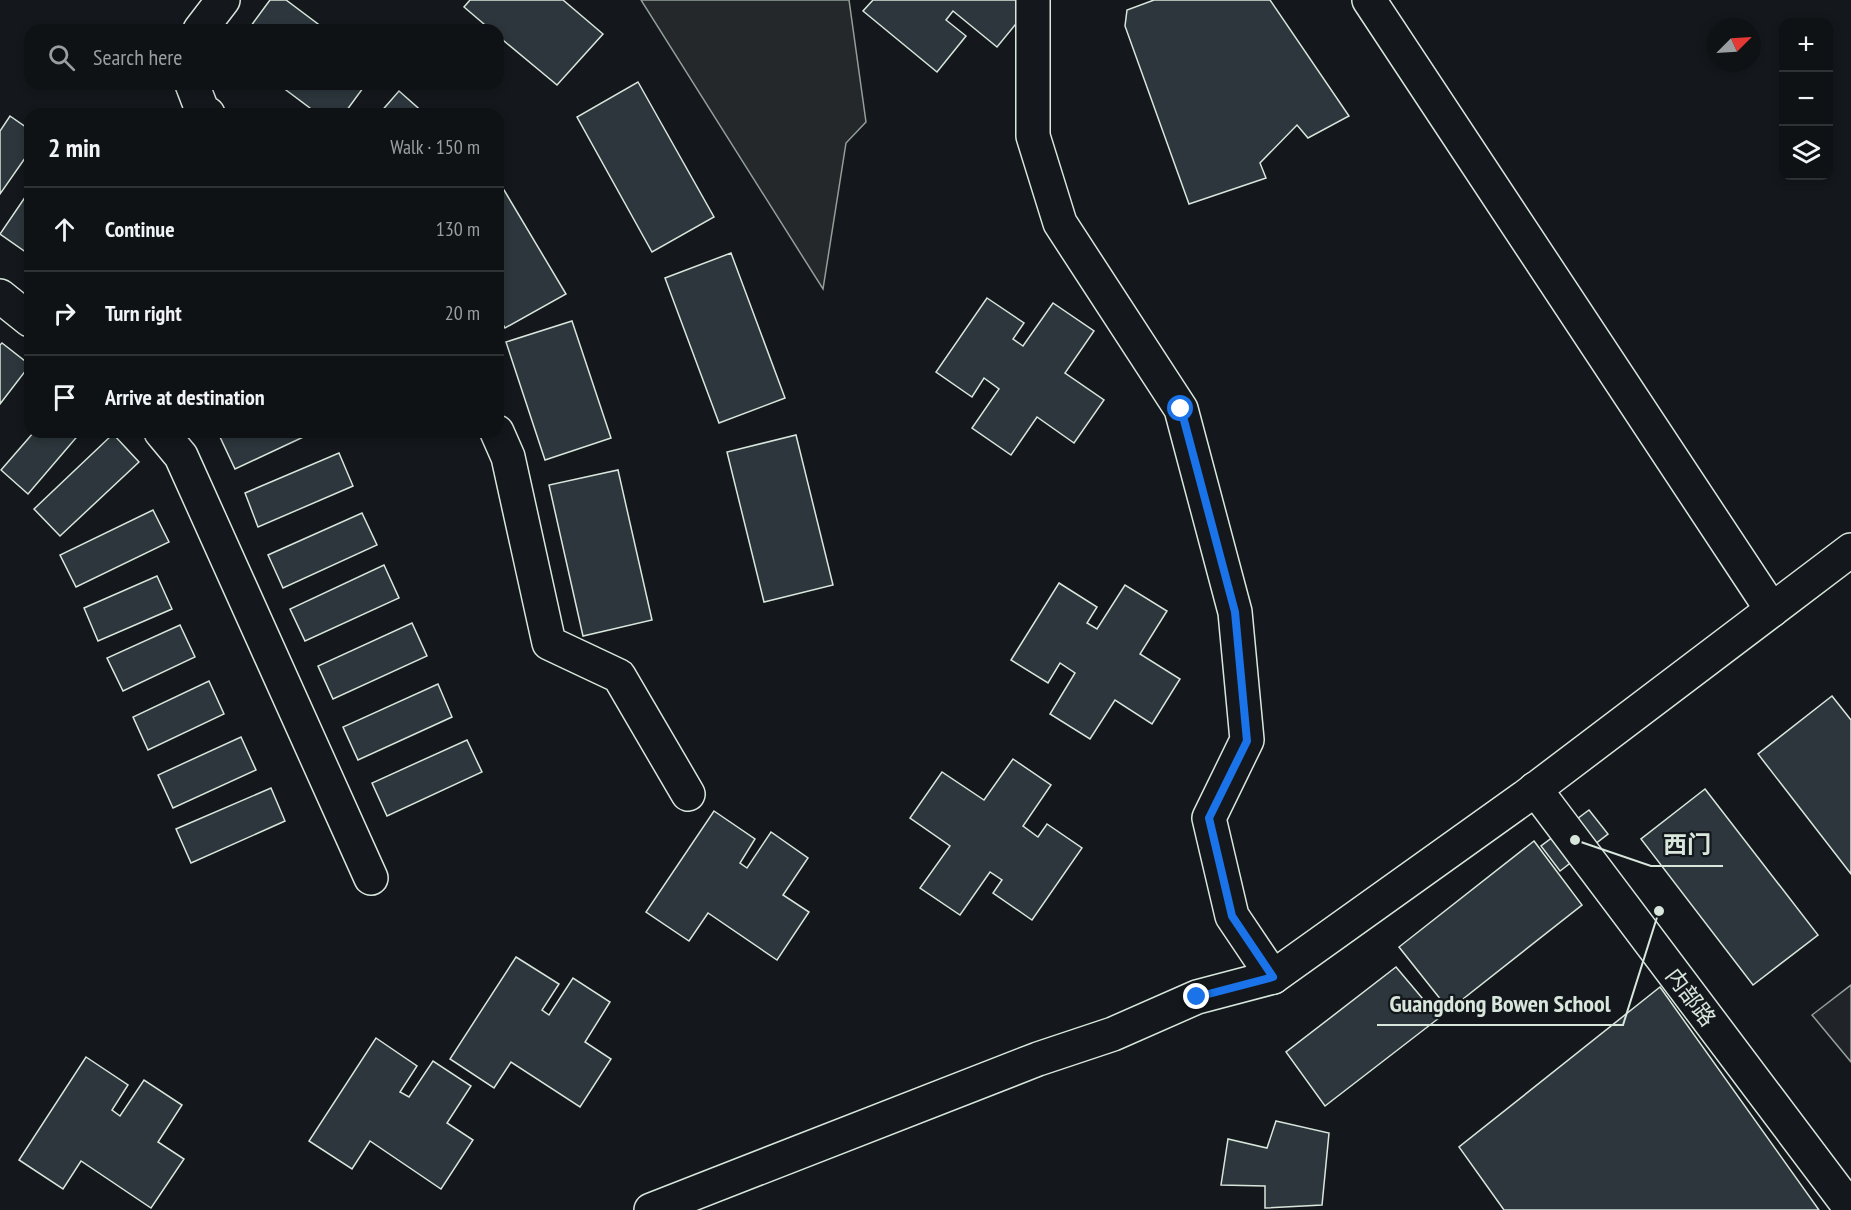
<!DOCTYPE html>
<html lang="en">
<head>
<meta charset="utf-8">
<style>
  body { margin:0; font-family:"PT Sans Narrow","Noto Sans SC",sans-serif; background:#1d2022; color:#f1f3f6 }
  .controls { position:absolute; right:18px; top:18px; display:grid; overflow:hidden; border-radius:12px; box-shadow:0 3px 9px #0003 }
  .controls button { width:54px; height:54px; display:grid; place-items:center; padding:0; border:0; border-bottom:2px solid #2f3234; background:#0f1215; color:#f1f3f6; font:30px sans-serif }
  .compass { position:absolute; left:1707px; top:18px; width:54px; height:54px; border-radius:50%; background:#0f1215; box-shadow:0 3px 9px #0003; rotate:66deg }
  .stop { position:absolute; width:18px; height:18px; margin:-14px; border:4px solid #1a73e8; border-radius:50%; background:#fff }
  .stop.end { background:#1a73e8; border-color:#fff; box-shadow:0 2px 6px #0008 }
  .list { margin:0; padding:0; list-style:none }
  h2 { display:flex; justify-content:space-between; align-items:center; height:78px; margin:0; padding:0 24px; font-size:26px }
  h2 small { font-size:20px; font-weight:400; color:#9b9ea0 }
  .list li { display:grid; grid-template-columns:39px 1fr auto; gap:18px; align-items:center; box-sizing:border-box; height:84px; padding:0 24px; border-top:2px solid #2f3234 }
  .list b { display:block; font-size:22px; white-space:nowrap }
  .list em { font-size:20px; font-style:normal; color:#9b9ea0 }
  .icon { flex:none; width:33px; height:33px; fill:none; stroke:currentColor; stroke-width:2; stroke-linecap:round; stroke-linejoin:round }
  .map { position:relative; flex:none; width:1851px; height:1210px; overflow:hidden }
  .search { position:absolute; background:#0f1215; box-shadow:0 3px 9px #0003; left:24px; top:24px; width:480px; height:66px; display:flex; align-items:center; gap:15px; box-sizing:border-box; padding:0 21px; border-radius:18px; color:#9b9ea0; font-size:22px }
  .panel { position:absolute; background:#0f1215; box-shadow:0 3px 9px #0003; left:24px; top:108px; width:480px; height:330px; border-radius:18px }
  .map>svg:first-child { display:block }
  .green { fill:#202428; stroke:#939e99; stroke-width:1.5 }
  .parking { fill:#24282b; stroke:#939e99; stroke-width:1.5 }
  .building { fill:#2c363c; stroke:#d8e6dc; stroke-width:1.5 }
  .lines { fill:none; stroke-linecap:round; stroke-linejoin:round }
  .minor-casing { stroke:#d8e6dc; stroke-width:36 }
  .minor { stroke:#14181c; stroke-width:33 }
  .route { stroke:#1a73e8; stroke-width:8 }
  .labels { text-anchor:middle; stroke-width:4.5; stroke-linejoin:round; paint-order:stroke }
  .street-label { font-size:22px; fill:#d8e6dc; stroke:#14181c }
  .leader { fill:none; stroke:#d8e6dc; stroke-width:2 }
  .callout-dot { fill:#d8e6dc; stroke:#14181c; stroke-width:2 }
  .callout-label { font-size:24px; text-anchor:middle; font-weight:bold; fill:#d8e6dc; stroke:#14181c; stroke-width:4.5; stroke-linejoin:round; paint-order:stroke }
</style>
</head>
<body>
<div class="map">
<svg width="1851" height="1210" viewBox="0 0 1851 1210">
  <rect width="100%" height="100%" fill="#14181c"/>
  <!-- green -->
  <path class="green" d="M1851,985V1062L1812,1015Z"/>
  <!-- parking -->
  <path class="parking" d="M641,0H849L866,122L846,143L823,289Z"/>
  <!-- building -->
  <g class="building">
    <path d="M270,0H286L326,30H248Z"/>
    <path d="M470,0H563L603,34L557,85L498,36V30H491L464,7Z"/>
    <path d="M873,0H1020L1029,8L997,47L953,11L946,20L966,36L937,72L863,11Z"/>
    <path d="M1154,0H1270L1349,116L1308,138L1297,125L1260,163L1266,178L1189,204L1125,26L1127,10Z"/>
    <path d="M638,82L714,217L652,252L577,117Z"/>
    <path d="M278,84H366L344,114H318Z"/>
    <path d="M399,91L425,114H379Z"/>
    <path d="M10,116L30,130V151L0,194V131Z"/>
    <path d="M30,190V255L0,234Z"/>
    <path d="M504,190L566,294L505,328L498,315V194Z"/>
    <path d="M731,253L785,398L719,423L665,278Z"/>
    <path d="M987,298L1024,323L1013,339L1023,346L1053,303L1094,331L1065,373L1104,400L1074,443L1037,417L1011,455L972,428L999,389L984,378L972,397L936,372Z"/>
    <path d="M572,321L611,438L545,460L506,342Z"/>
    <path d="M2,343L30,365L0,404V345Z"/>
    <path d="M34,432H81L28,494L1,470Z"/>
    <path d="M230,432H314L235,469L220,437Z"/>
    <path d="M113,434L139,462L60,536L34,509Z"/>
    <path d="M796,435L833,585L764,602L727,452Z"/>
    <path d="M339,453L353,486L258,527L245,493Z"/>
    <path d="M618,470L652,620L583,636L549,485Z"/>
    <path d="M153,510L169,542L76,587L60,555Z"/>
    <path d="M362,513L377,545L283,588L268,555Z"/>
    <path d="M384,565L399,598L305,641L290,609Z"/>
    <path d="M157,576L172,609L98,641L84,608Z"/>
    <path d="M1059,583L1097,607L1087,623L1097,629L1125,585L1167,611L1140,654L1180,679L1152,724L1115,700L1090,739L1050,714L1075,673L1060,663L1048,683L1011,660Z"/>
    <path d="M412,623L427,656L333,699L318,666Z"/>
    <path d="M180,625L195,657L123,691L107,658Z"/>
    <path d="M209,681L224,714L148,750L133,717Z"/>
    <path d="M438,684L452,717L358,760L343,727Z"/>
    <path d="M1832,696L1851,720V874L1758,754Z"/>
    <path d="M241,737L256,770L173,808L158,775Z"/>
    <path d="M467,740L482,772L387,816L372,783Z"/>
    <path d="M1013,759L1051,785L1023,826L1038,837L1047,824L1082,848L1032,920L993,893L1002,880L990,872L960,915L920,888L950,846L910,818L942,772L984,800Z"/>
    <path d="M271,788L285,821L191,863L176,829Z"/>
    <path d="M1705,789L1818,935L1753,985L1641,839Z"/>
    <path d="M1589,810L1608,834L1560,871L1541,846Z"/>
    <path d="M714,811L755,839L740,863L747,868L771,832L808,858L783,895L809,912L777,960L708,913L689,941L646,912Z"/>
    <path d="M1534,841L1582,905L1449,1010L1399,947Z"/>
    <path d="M516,957L559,984L542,1010L549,1015L573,978L610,1002L585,1042L611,1059L580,1107L511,1062L494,1088L450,1059Z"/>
    <path d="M1396,967L1439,1018L1325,1106L1286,1052Z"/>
    <path d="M1660,987L1819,1210H1504L1459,1147Z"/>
    <path d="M376,1038L417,1066L400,1092L409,1097L433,1061L471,1086L447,1123L473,1140L441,1189L370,1141L352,1169L309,1141Z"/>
    <path d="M86,1057L128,1085L112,1110L120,1116L144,1080L182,1105L158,1142L184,1159L151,1208L81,1161L63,1189L19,1160Z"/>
    <path d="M1276,1121L1329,1133L1322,1205L1265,1208V1186L1221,1185L1228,1139L1267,1148Z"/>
  </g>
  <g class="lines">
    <!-- minor casing -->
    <g class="minor-casing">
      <g id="minor">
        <path d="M1033,0V136L1060,223L1181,409L1235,612L1247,740L1209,818L1232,916L1273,977"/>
        <path d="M1369,0L1772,610"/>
        <path d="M200,30L223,0"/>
        <path d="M192,84L202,110L208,114"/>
        <path d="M0,296L30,320"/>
        <path d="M161,432L181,456L371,878"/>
        <path d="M497,432L508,457L549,643L619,676L688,794"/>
        <path d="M1535,789L1848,1205"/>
        <path d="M651,1210L1038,1059L1113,1034L1197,997L1273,977L1525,797L1851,550"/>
      </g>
    </g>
    <!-- minor -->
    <use href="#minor" class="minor"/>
  </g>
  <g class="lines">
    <!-- route -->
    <path class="route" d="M1181,409L1235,612L1247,741L1209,818L1232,916L1273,977L1197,997"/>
  </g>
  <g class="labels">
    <!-- street labels -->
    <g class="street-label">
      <text transform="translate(1691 997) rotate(53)" y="8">内部路</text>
    </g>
  </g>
  <!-- callouts -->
  <path class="leader" d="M1575 840L1651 866H1723M1659 911L1623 1025H1377"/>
  <g class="callout-dot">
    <circle cx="1575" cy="840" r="6"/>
    <circle cx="1659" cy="911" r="6"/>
  </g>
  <g class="callout-label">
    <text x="1687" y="853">西门</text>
    <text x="1500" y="1012">Guangdong Bowen School</text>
  </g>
</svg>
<div class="controls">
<button>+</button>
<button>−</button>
<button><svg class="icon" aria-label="layers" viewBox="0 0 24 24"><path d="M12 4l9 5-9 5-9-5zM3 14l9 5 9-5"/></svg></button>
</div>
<svg class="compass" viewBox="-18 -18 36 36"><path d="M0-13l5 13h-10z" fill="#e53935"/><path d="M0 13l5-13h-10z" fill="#9b9ea0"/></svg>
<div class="stop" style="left:1181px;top:409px"></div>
<div class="stop end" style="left:1197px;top:997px"></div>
<div class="search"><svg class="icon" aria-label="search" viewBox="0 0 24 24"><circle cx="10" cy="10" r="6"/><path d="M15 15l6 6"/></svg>Search here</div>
<section class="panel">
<h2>2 min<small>Walk · 150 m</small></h2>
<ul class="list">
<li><svg class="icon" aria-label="ahead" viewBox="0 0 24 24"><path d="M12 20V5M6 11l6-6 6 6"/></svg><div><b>Continue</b></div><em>130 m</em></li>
<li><svg class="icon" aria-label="right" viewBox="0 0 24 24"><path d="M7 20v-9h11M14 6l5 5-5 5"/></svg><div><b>Turn right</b></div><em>20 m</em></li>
<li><svg class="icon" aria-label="arrive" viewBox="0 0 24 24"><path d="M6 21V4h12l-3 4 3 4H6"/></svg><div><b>Arrive at destination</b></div></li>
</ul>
</section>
</div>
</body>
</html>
